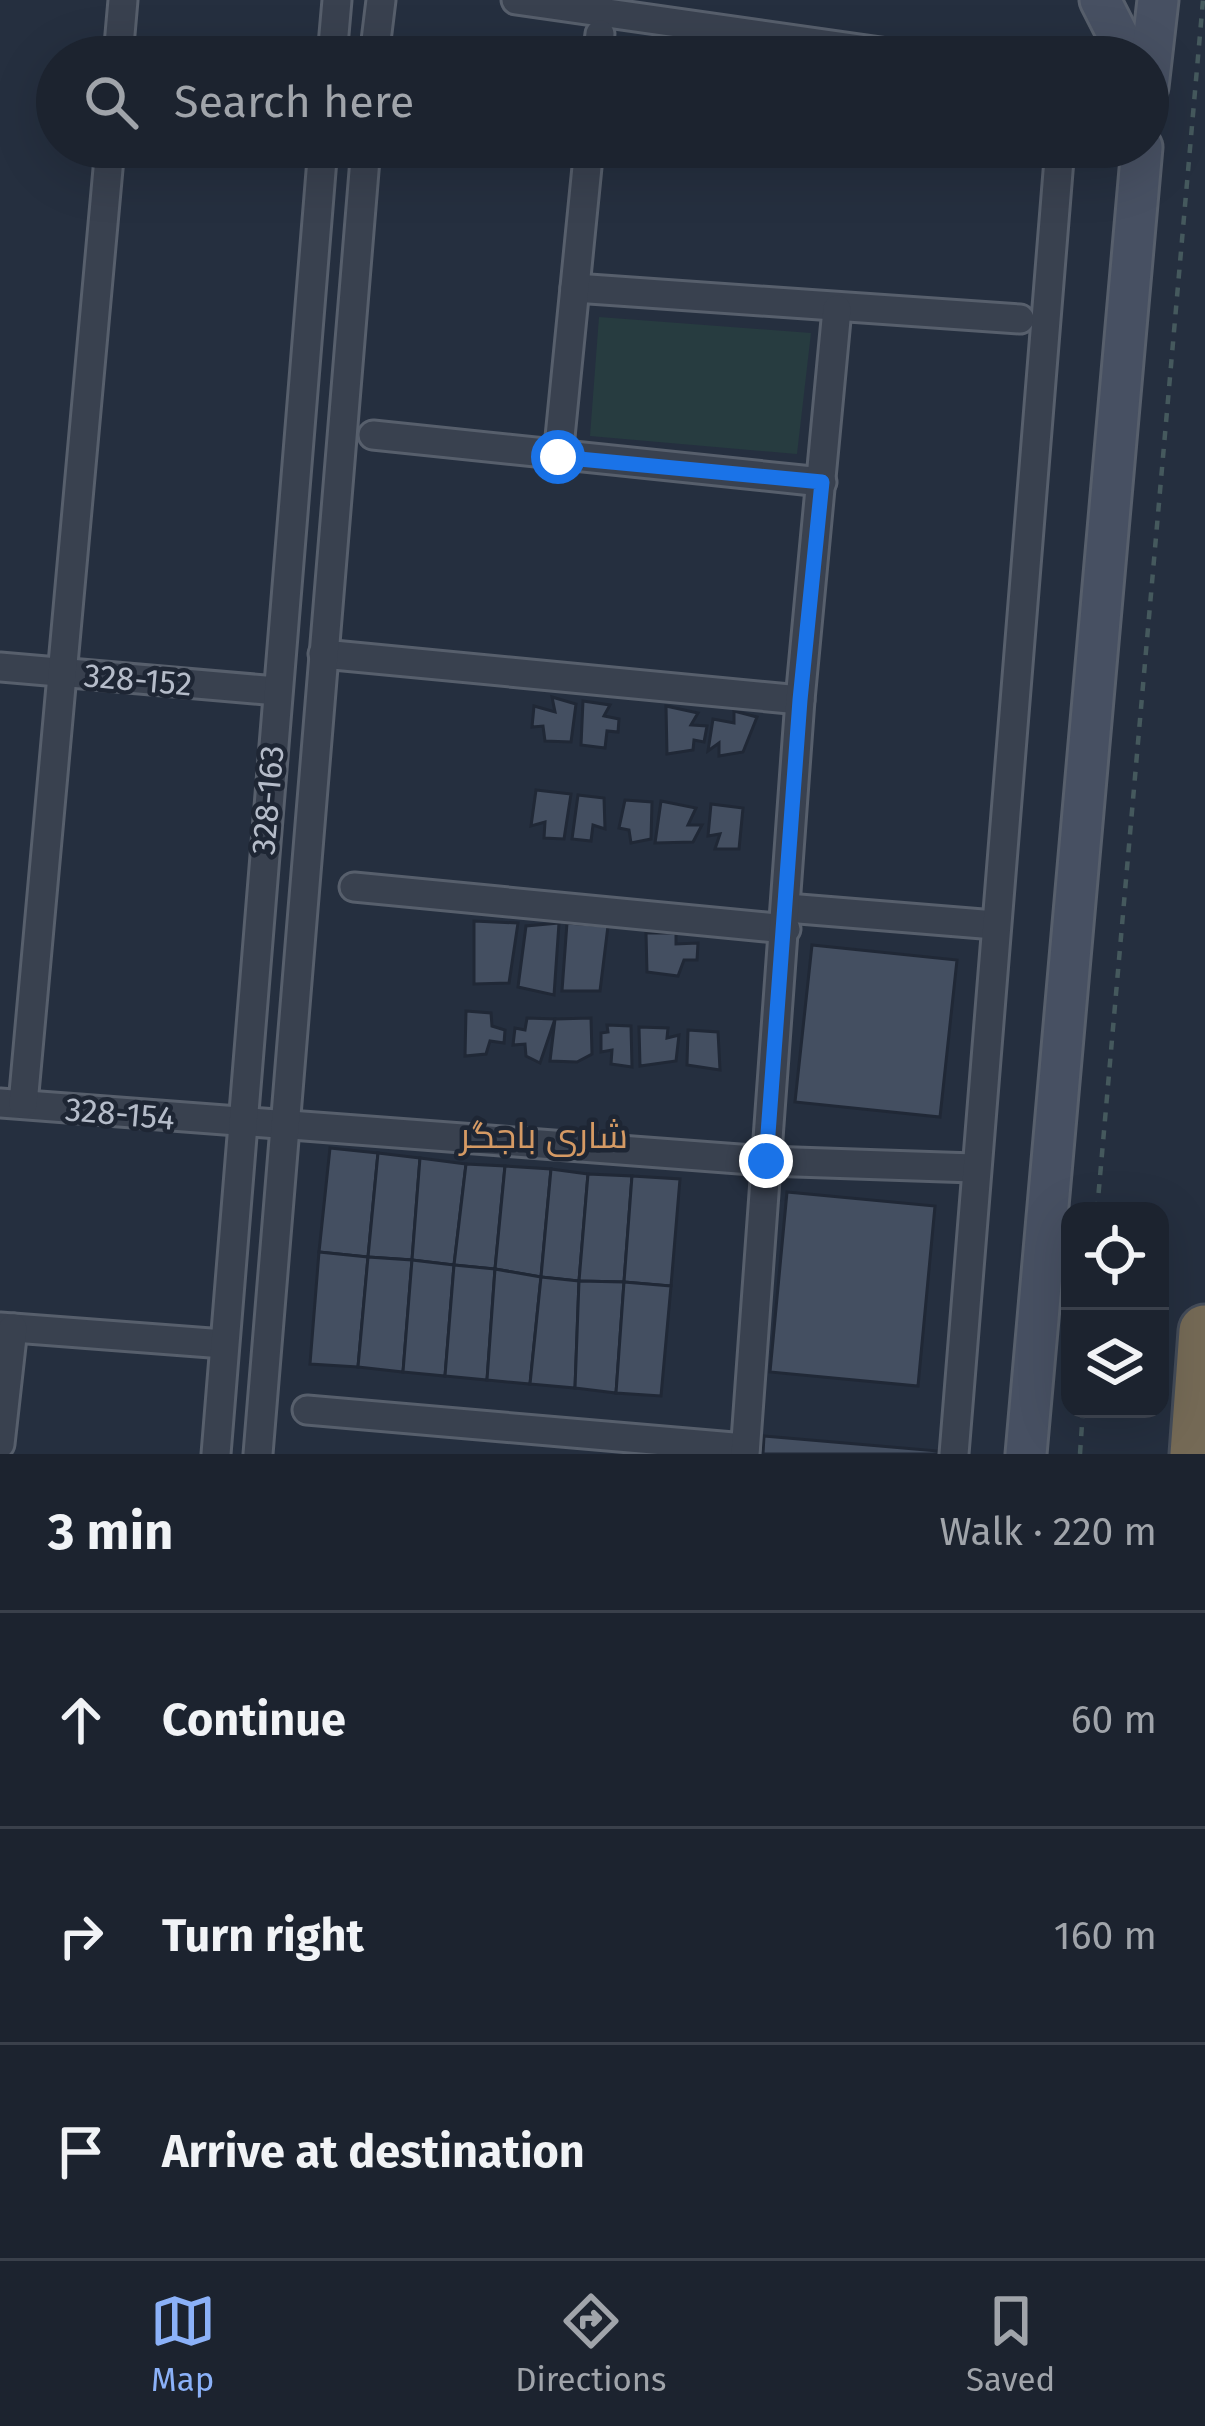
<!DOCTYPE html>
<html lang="en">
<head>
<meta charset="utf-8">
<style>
  body { margin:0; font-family:"Fira Sans",Cairo,sans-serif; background:#252b37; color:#f1f3f6 }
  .controls { position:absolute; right:36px; bottom:36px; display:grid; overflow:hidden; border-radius:24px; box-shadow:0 12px 48px #0002 }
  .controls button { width:108px; height:108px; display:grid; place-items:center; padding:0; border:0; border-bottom:3px solid #3a404b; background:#1c232f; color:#f1f3f6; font:60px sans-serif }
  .stop { position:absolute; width:36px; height:36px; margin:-27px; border:9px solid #1a73e8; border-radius:50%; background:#fff }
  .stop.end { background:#1a73e8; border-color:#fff; box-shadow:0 3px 12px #0008 }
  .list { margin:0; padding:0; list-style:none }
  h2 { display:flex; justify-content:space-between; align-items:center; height:156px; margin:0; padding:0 48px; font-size:51px }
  h2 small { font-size:39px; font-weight:400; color:#a0a4aa }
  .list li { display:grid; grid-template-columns:78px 1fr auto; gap:36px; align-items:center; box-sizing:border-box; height:216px; padding:0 48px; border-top:3px solid #3a404b }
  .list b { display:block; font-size:45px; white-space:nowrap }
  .list em { font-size:39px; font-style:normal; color:#a0a4aa }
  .icon { flex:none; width:66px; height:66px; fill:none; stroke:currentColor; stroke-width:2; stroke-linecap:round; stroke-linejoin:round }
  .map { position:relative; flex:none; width:1205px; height:1454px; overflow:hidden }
  .search { position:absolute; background:#1c232f; box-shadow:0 12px 48px #0002; left:36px; right:36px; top:36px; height:132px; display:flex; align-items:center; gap:30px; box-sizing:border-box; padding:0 42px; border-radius:66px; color:#a0a4aa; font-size:45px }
  .sheet { height:804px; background:#1c232f }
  nav { display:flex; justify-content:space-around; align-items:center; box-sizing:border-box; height:168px; border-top:3px solid #3a404b; background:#1c232f; font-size:33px; color:#a0a4aa }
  nav a { display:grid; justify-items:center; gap:6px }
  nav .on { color:#8bb1f8 }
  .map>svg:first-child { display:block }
  .green { fill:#273c40 }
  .building { fill:#444f61; stroke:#202836; stroke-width:3 }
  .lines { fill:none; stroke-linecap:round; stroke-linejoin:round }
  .street-casing { stroke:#575f6c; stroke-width:33 }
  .secondary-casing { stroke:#575f6c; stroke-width:45 }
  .highway-casing { stroke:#444c59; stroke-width:57 }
  .path { stroke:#45595d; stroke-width:4.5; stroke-dasharray:9 9; stroke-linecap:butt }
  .street { stroke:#39414f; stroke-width:27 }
  .secondary { stroke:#475062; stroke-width:39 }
  .highway { stroke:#756a56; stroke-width:51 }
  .route { stroke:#1a73e8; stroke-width:15 }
  .labels { text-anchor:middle; stroke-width:9; stroke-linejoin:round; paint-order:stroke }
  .street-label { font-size:33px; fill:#b5bcc9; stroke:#1e2634 }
  .neighbourhood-label { font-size:36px; fill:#d59a64; stroke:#1e2634 }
</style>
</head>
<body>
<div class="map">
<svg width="1205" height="1454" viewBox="0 0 1205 1454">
  <rect width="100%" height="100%" fill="#252f3f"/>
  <!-- green -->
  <path class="green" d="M599,317L811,333L797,454L590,436Z"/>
  <!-- building -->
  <g class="building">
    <path d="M552,697L576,704L571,742L545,741L543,726L532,727L534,706L555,712Z"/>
    <path d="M583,701L610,705L604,716L619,719L618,732L607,731L605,748L581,745Z"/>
    <path d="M666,706L698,713L691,725L707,726L704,742L694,740L693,750L667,754Z"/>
    <path d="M734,711L757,717L743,752L719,756V743L708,751L713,719L734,723Z"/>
    <path d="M536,790L571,794L564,839L544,838L545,822L531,826Z"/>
    <path d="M578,795L604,798L605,829L593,825L591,841L572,839Z"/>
    <path d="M625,800L652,802L651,839L631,843L629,830L619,828Z"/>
    <path d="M661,801L696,808L688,825H702L693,842L655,843Z"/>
    <path d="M711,804L743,808L739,849H715L720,834L708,836Z"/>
    <path d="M474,921L518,923L509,983L474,984Z"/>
    <path d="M559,923L554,995L518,987L526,926Z"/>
    <path d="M567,923L608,926L600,991H562Z"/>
    <path d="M646,933H676V944L698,943L697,960H684L678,976L647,972Z"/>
    <path d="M812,945L957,960L940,1117L795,1102Z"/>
    <path d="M466,1011L491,1013L492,1026L505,1030L504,1043L490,1041L486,1054L465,1056Z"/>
    <path d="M527,1018L555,1019L540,1063L526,1056L525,1044L513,1045L515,1028L525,1030Z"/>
    <path d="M591,1018L592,1054L577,1062L550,1061L555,1019Z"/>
    <path d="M607,1025L631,1026L632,1067L611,1064L612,1050L601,1052V1033L608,1032Z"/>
    <path d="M639,1027L668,1028L667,1038L679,1035L676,1061L640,1066Z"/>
    <path d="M688,1030L718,1032L720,1070L687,1065Z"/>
    <path d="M330,1148L378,1153L368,1257L319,1252Z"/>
    <path d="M378,1153L420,1158L412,1260L368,1257Z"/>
    <path d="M420,1158L466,1164L454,1265L412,1260Z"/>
    <path d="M466,1164L505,1166L495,1269L454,1265Z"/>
    <path d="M505,1166L551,1169L541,1277L495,1269Z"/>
    <path d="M551,1169L588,1174L579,1281L541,1277Z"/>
    <path d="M588,1174L632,1176L624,1282L579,1281Z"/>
    <path d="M632,1176L680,1179L671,1286L624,1282Z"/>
    <path d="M787,1192L935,1206L918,1386L770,1372Z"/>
    <path d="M319,1252L368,1257L358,1367L310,1364Z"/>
    <path d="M368,1257L412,1260L403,1372L358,1367Z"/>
    <path d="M412,1260L454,1265L445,1376L403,1372Z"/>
    <path d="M454,1265L495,1269L487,1380L445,1376Z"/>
    <path d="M495,1269L541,1277L530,1384L487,1380Z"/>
    <path d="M541,1277L579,1281L575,1388L530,1384Z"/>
    <path d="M579,1281L624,1282L616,1393L575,1388Z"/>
    <path d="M624,1282L671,1286L661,1396L616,1393Z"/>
    <path d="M764,1436L938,1451L937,1454H763Z"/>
  </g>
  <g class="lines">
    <!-- street casing -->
    <g class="street-casing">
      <g id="street">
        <path d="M516,0L916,57"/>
        <path d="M118,57L123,0"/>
        <path d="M332,57L337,0"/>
        <path d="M374,57L381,0"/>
        <path d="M597,57L600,34"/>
        <path d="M575,288L1020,319"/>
        <path d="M373,435L822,482"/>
        <path d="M558,457L589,147"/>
        <path d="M323,654L800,700"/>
        <path d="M0,667L277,691"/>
        <path d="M354,887L786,929"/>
        <path d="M787,908L995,925"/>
        <path d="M0,1103L766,1161L974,1168"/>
        <path d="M23,1104L110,147"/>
        <path d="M0,1327L224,1344"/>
        <path d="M307,1410L745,1448"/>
        <path d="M0,1444L13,1328"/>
        <path d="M216,1454L323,147"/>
        <path d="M258,1454L366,147"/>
        <path d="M745,1454L800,700L837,309"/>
        <path d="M954,1454L1060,147"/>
      </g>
    </g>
    <!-- secondary casing -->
    <g class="secondary-casing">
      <g id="secondary">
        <path d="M1100,0L1129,57"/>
        <path d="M1148,87L1158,0"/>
        <path d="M1026,1454L1142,147"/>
      </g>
    </g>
    <!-- highway casing -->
    <g class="highway-casing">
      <path id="highway" d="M1196,1454L1205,1331"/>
    </g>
    <!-- path -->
    <g class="path">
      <path d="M1097,1211L1203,0"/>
      <path d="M1080,1454L1083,1409"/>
    </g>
    <!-- street -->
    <use href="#street" class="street"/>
    <!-- secondary -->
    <use href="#secondary" class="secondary"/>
    <!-- highway -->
    <use href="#highway" class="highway"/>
  </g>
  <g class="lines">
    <!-- route -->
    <path class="route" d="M558,457L822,482L800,700L766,1161"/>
  </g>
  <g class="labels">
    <!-- street labels -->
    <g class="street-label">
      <text transform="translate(138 679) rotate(5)" y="12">328-152</text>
      <text transform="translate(267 800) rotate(-85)" y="12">328-163</text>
      <text transform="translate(120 1113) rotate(5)" y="12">328-154</text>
    </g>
    <!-- neighbourhood labels -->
    <g class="neighbourhood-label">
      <text x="544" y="1148">شاری باجگر</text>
    </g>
  </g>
</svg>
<div class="controls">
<button><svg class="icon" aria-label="locate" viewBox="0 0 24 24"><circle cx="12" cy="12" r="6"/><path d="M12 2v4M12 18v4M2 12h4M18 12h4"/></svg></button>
<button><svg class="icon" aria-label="layers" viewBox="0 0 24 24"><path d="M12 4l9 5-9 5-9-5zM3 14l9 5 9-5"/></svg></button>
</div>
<div class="stop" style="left:558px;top:457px"></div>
<div class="stop end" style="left:766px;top:1161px"></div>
<div class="search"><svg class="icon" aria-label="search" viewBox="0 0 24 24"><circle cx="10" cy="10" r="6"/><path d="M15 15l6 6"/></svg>Search here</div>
</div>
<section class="sheet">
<h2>3 min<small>Walk · 220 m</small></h2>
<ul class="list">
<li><svg class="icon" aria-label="ahead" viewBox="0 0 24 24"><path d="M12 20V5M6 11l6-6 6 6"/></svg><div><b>Continue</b></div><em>60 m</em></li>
<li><svg class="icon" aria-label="right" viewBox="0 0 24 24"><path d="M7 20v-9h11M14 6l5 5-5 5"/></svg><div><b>Turn right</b></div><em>160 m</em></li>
<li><svg class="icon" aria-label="arrive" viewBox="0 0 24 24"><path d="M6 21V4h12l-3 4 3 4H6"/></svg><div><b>Arrive at destination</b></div></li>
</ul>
</section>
<nav>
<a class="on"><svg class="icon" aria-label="map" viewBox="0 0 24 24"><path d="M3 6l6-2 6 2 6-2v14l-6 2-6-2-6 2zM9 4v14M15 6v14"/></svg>Map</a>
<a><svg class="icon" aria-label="directions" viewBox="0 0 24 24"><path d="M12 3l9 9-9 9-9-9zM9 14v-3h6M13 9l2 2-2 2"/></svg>Directions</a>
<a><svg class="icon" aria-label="saved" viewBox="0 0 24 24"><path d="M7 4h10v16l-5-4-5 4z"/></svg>Saved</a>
</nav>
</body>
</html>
